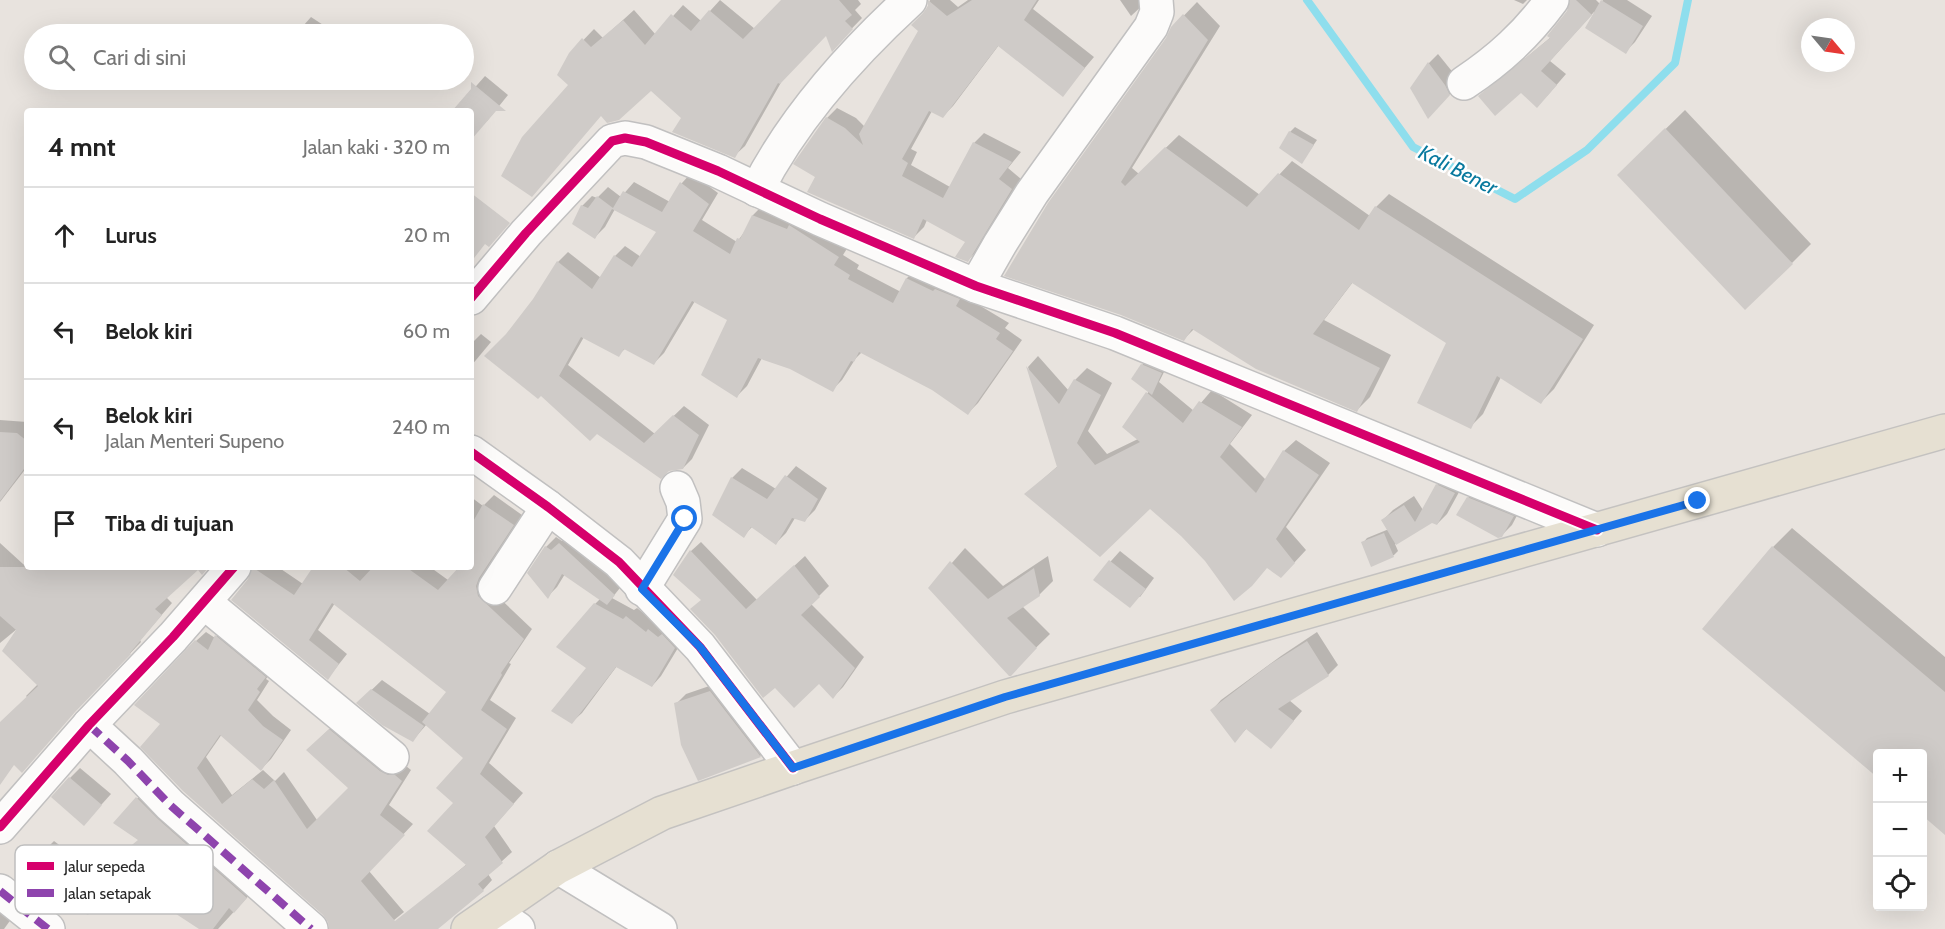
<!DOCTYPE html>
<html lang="id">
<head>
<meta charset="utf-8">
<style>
  body { margin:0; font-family:Cabin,sans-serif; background:#f2f2f2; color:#222 }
  .controls { position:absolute; right:18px; bottom:18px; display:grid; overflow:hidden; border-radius:6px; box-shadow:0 6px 24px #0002 }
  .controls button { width:54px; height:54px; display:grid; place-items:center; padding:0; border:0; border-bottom:2px solid #e0e0e0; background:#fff; color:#222; font:30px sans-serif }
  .compass { position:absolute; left:1801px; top:18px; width:54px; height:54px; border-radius:50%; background:#fff; box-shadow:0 6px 24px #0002; rotate:119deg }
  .stop { position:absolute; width:18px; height:18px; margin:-14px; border:4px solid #1a73e8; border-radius:50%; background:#fff }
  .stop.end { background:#1a73e8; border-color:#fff; box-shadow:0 2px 6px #0008 }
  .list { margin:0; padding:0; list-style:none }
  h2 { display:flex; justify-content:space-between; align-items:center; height:78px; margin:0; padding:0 24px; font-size:26px }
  h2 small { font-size:20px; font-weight:400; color:#767676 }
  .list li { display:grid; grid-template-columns:39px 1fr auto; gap:18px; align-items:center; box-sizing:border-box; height:96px; padding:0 24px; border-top:2px solid #e0e0e0 }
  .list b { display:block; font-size:22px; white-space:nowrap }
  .list p { margin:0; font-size:20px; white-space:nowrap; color:#767676 }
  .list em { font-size:20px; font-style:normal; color:#767676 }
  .icon { flex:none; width:33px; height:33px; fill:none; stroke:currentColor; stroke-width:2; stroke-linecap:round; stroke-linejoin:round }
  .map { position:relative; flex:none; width:1945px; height:929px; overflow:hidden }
  .search { position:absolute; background:#fff; box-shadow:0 6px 24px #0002; left:24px; top:24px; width:450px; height:66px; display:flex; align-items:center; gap:15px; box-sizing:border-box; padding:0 21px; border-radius:33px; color:#767676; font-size:22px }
  .panel { position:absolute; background:#fff; box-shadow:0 6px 24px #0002; left:24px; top:108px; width:450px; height:462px; border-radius:6px }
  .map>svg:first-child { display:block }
  .shadow { fill:#0003 }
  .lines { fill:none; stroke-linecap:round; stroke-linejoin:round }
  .stream { stroke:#8edeed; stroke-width:8 }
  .building { fill:#cfcbc8 }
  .minor-casing { stroke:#c1c0c0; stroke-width:36 }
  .major-casing { stroke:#c4c2c0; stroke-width:36 }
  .minor { stroke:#fcfbfa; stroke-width:33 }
  .major { stroke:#e6e0d2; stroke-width:33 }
  .quiet { stroke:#8e44ad; stroke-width:8; stroke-dasharray:15 8; stroke-linecap:butt }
  .cycleway-casing { stroke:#fff; stroke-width:13 }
  .cycleway { stroke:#d6006c; stroke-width:9 }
  .route { stroke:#1a73e8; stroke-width:8 }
  .labels { text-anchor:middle; stroke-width:5; stroke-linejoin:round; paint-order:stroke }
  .water-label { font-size:21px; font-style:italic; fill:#08799e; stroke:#fff }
  .key { fill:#fff; stroke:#bfbfbf; stroke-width:1.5 }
  .key-label { font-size:16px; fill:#292929 }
</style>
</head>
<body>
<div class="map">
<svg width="1945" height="929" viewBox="0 0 1945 929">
  <rect width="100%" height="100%" fill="#e8e3de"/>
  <!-- shadow -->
  <g class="shadow">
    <path d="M720,0L755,29L783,0H858L861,4L855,10L862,18L832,49L827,33L783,79L745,146L734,156L683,118L651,89L570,85V54L594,29L603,38L634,10L656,35L683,5L701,21Z"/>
    <path d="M930,0H950L958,7L968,0H1039L1033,9L1094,57L1062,95L999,45L953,106L943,116L932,111L911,149L917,152L911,165L950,187L974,143L984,133L1021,152L1008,168L1021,179L978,250L968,260L967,242L927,220L924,227L914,237L817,176L827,118L837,108L856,118L865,127L920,30Z"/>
    <path d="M1120,0H1146L1145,3L1131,16Z"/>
    <path d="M1514,0H1527L1523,4Z"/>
    <path d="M1572,0H1596L1600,4L1603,0H1627L1652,16L1635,42L1625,52L1594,12L1550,61L1566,74L1547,96L1520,92L1480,96L1551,37L1568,12Z"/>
    <path d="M1197,2L1220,26L1132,168L1139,174L1179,135L1260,195L1292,161L1370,216L1376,207L1389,194L1594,325L1554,389L1541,402L1501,377L1483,414L1470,427L1447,342L1353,282L1324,320L1391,355L1370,397L1357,410L1194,329L1184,339L1122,314L1006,275L1168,39L1172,28Z"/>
    <path d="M311,17L337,34H296Z"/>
    <path d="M1438,54L1455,75L1459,84L1438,107L1412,88L1429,63Z"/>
    <path d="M485,76L508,95L487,121L471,126V111H454Z"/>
    <path d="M289,80H309L301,88Z"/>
    <path d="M1685,110L1811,244L1792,263L1638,156Z"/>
    <path d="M1295,127L1317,140L1302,162L1290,132Z"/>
    <path d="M691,173L718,193L702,220L737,242L745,231L753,215L763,205L848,247L843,255L859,265L857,269L901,292L907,278L917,268L1009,323L1005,328L1022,340L978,403L968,413L933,388L862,352L856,358L842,380L832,390L791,367L762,358L747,386L737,396L729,319L695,301L664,353L654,363L626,348L618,355L584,337L568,365L655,434L684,406L709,425L692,459L682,469H670L508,334L535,300L558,262L568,252L601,278L615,256L625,246L641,257L658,232L615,209L605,227L595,237L582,206L592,196L597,198L608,187L621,197L634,182L670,202L682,183Z"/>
    <path d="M481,334L491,342L471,366V344Z"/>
    <path d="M1038,356L1069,391L1075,380L1087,368L1112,383L1088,431L1107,454L1138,439L1124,427L1149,391L1142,365L1147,360L1166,368L1159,382L1194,411L1212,390L1252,415L1230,444L1266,480L1284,451L1296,440L1330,463L1286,527L1306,550L1293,564L1268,566L1251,585L1206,560L1183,535L1150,507L1026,494L1059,465L1028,367Z"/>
    <path d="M0,420L27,422V467L0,502Z"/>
    <path d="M796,466L827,488L815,510L805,520L795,518L786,533L776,543L753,526L743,536L714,515L732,478L742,468L776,489Z"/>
    <path d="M1447,475L1464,483L1447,514L1437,524L1432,521L1395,544L1398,551L1394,555L1372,565L1363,543L1367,538L1389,529L1383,520L1393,510L1414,496L1423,510L1437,485Z"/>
    <path d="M1478,488L1522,506L1512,525L1502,535L1468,498Z"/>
    <path d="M494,495L522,515L489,566L486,577L492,591L532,629L509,663L511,664L490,700L516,718L489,763L523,793L494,826L512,852L488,874L492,880L483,890L436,929H432L415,907L467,864L455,803L465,757L427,724L413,740L358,703L382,680L430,714L448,692L335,603L318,630L347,654L328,678L254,571V567H278L303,584L315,567H430L448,580L461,567H471V497L483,506Z"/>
    <path d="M1792,528L1945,657V833L1922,814V754H1878L1773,547Z"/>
    <path d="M570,534L623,584L612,598L634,610L637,608L656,623L684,638L661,676L652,686L617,666L582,713L572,722L588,667L595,604L600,599L565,574L557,587L548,596L546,547L556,537L562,541Z"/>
    <path d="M701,542L757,600L805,556L829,586L811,604L864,657L843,687L833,697L819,682L702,600L675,575L691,551Z"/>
    <path d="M0,543L34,574L39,567H208L199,568L166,597L172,603L140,640L141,642L59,728L26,696L38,684L17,629L0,643Z"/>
    <path d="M965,548L1003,586L1048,556L1053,581L1039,595L1022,606L1050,634L1009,674L930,588Z"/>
    <path d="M1120,551L1154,578L1140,597L1095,579Z"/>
    <path d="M225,627L274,667L266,679L269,681L257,700L273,716L291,730L271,759L261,769L222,734L206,757L232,795L263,770L275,781L284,772L317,820L350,788L318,740L339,720L399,766H406L411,770L389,805L413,824L369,871L404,912L383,929H331L330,922L325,914L184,790L163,724L196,641L206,632L215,638Z"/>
    <path d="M1317,632L1338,665L1328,675L1289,700L1302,711L1271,747L1247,728L1235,741L1212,710L1221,700L1281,656Z"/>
    <path d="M721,682L770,747L760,756L699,779L676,704L686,694Z"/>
    <path d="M80,768L111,794L84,824L70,778Z"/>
    <path d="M144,791L253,891L218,929H202L171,909L139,840L115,823Z"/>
    <path d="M54,841L110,884L97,904L87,913L45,850Z"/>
    <path d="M0,896L17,911L4,929H0Z"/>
  </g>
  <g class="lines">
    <!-- stream -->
    <path class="stream" d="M1307,0L1413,147L1515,199L1587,150L1675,63L1688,0"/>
  </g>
  <!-- building -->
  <g class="building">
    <path d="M781,0H839L852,15L845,21L853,29L832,52L826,36L780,84L778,83L735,158L672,132L681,118L651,91L619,120L607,123L601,116L532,197L501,176L522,137L568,85L557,75L569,53L582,38L591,47L623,20L645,45L671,14L691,31L709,10L743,39Z"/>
    <path d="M928,0L947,16L972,0H1037L1024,20L1085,68L1063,97L998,46L943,118L929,111L902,159L908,163L902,176L943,198L973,142L1012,162L999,179L1012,189L968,262L955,257L965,242L923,219L914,239L807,192L815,177L793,164L826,117L845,128L863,145L859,134L918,31L911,25L923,13L928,6Z"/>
    <path d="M1570,0H1576L1592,15L1541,71L1557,85L1537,108L1521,93L1495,116L1478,96L1550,38L1547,36L1567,11Z"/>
    <path d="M1601,0L1643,26L1626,54L1585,28Z"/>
    <path d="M1183,14L1208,40L1121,182L1125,186L1165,147L1247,207L1278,173L1359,230L1375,206L1583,339L1541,404L1497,376L1471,429L1417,403L1446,343L1352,283L1313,334L1380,368L1357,412L1256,369L1192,329L1184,341L1121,315L1004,276L1048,203L1166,38L1171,27Z"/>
    <path d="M1428,62L1445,85L1450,95L1428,119L1410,88Z"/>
    <path d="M471,82L506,111H496L471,140V111H452L471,89Z"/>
    <path d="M1665,128L1793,264L1745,310L1617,175Z"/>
    <path d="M1289,131L1314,145L1302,164L1279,148Z"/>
    <path d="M680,182L709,204L693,231L730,254L737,238L740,239L752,215L787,229L789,225L839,257L834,265L850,275L848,279L893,303L906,278L933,291L935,289L960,299L956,306L1000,333L996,339L1013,351L968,415L932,390L859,352L854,362L851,361L833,392L790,369L758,358L737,398L701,375L727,320L692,301L654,365L624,349L619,357L581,337L559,376L644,443L673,415L699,435L683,469L669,471L661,479L597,434L590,441L541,396L538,399L484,356L506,334L533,299L557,261L592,289L614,255L632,267L656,232L612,209L595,239L572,224L581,205L588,208L597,196L613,208L623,191L662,212Z"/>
    <path d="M471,193L510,223L489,247L485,244L471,262Z"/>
    <path d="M1141,364L1162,373L1152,395L1131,379Z"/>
    <path d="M1026,366L1059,404L1074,379L1101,395L1077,443L1095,465L1140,442L1122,427L1146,392L1183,423L1199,401L1242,427L1220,457L1256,493L1283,450L1319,475L1276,539L1295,563L1281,578L1267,568L1252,586L1234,601L1205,561L1181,536L1150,509L1100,557L1024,494L1057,467Z"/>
    <path d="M0,432L17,433L27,441V465L0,501Z"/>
    <path d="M785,475L818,499L805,522L792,518L776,545L751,527L744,538L712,515L731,477L767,499Z"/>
    <path d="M1436,484L1455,493L1437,525L1432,523L1396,545L1381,520L1404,505L1415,522Z"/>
    <path d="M1467,497L1514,516L1502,537L1498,538L1456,515Z"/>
    <path d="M483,504L514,525L479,578L476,586L478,596L524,639L501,673L502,675L481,710L507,729L480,774L514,804L485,837L503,863L478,884L484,891L438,929H329L328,922L323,915L183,791L140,747L160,724L134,705L195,640L208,650L215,635L266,677L257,689L260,692L248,710L263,726L283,740L261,771L220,735L197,768L222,804L252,779L264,789L274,780L307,829L348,788L306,750L329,729L380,771L388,775H395L402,781L380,815L405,835L361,881L395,921L466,865L427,831L453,803L436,788L463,758L422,722L446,692L332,603L309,640L339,664L328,680L231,600L248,579L252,567L294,595L313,567H343L360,581L373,567H406L438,590L459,567H471V525Z"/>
    <path d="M1384,533L1394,557L1371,567L1361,542Z"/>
    <path d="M559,543L615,595L607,605L562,574L548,599L527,573L545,546L551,550Z"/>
    <path d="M1772,546L1945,692V835L1923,816V753H1878V778L1702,629Z"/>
    <path d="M690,550L746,609L794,565L820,597L801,615L855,668L833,699L819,684L794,708L775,688L763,698L715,635L690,609L701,600L673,575Z"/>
    <path d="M1109,560L1146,589L1130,608L1093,580Z"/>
    <path d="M950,561L988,599L1034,568L1040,596L1007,618L1037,648L1011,676H1009L928,588Z"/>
    <path d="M0,567H209L202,575L198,570L155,609L162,615L130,653L131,654L75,712L22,773L14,765L0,785V722L38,686L2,651L16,630L0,616Z"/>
    <path d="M594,603L623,619L626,616L646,632L648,629L658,637L662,634L675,648L652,687L616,667L572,724L551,711L586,668L556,647Z"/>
    <path d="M1307,641L1329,676L1278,709L1294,721L1271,749L1246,729L1235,743L1210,710L1269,665Z"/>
    <path d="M371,689L424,726L413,742L382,725L356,703Z"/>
    <path d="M710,691L761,757L698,781L681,745L674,703Z"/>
    <path d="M69,777L102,805L84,826L51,797Z"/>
    <path d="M136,797L158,819L247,898L234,913L229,908L213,929H199L170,910L168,914L123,852L138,840L113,823Z"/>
    <path d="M44,849L102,894L88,915L58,899L51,907L19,882Z"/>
  </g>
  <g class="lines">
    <!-- minor casing -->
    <g class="minor-casing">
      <g id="minor">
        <path d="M1464,83C1500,59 1526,35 1552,0"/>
        <path d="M757,190C794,117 850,55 910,0"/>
        <path d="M976,286L1000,244L1032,193L1151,27L1157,12L1156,0"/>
        <path d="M471,298L526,233L612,141L625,138L646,142L718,171L820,219L976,286L1115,333L1597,530"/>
        <path d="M471,452L548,507L619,562L700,647L793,768"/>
        <path d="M495,588L548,507"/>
        <path d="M642,589L685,519L683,502L677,488"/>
        <path d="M204,602L392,757"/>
        <path d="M89,725L128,761L170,805L311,929"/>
        <path d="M0,827L89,725L173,637L234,567"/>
        <path d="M558,867L660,929"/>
        <path d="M0,891L48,929"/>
        <path d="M493,912L518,929"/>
      </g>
    </g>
    <!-- major casing -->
    <g class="major-casing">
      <path id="major" d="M468,929L558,867L662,813L793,768L1005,697L1945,431"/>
    </g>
    <!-- minor -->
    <use href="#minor" class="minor"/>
    <!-- major -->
    <use href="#major" class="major"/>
    <!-- quiet -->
    <g class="quiet">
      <path d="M89,725L128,761L170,805L311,929"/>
      <path d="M0,891L48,929"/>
    </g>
    <!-- cycleway casing -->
    <g class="cycleway-casing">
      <g id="cycleway">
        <path d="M471,298L526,233L612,141L625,138L646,142L718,171L820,219L976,286L1115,333L1597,530"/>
        <path d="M471,452L548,507L619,562L700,647L793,768"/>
        <path d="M0,827L89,725L173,637L234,567"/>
      </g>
    </g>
    <!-- cycleway -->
    <use href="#cycleway" class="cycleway"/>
  </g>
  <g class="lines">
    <!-- route -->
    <path class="route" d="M685,519L642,589L700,647L793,768L1005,697L1698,501"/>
  </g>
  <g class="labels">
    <!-- water labels -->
    <g class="water-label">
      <text transform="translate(1458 170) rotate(27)" y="7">Kali Bener</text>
    </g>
  </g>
  <!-- legend -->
  <rect x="15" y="845" width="198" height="69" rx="9" class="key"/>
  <rect x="27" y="862" width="27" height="8" fill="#d6006c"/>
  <rect x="27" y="889" width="27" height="8" fill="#8e44ad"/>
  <g class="key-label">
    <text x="64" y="872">Jalur sepeda</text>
    <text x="64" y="899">Jalan setapak</text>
  </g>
</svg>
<div class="controls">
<button>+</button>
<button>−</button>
<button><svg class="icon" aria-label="locate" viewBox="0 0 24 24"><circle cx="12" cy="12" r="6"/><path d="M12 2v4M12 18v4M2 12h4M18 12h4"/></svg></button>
</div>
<svg class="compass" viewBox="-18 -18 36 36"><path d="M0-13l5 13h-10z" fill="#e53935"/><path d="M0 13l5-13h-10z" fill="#767676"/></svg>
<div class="stop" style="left:685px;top:519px"></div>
<div class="stop end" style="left:1698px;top:501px"></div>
<div class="search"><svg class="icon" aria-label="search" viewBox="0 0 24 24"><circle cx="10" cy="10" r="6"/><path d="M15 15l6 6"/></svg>Cari di sini</div>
<section class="panel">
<h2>4 mnt<small>Jalan kaki · 320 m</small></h2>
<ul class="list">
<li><svg class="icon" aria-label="ahead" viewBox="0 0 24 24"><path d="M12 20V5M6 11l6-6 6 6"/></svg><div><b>Lurus</b></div><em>20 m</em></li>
<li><svg class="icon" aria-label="left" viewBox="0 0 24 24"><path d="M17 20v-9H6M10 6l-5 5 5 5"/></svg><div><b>Belok kiri</b></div><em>60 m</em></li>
<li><svg class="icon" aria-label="left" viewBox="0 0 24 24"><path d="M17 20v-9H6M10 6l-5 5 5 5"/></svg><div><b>Belok kiri</b><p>Jalan Menteri Supeno</p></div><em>240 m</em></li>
<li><svg class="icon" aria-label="arrive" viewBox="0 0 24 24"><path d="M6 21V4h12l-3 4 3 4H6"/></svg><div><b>Tiba di tujuan</b></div></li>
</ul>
</section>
</div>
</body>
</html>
